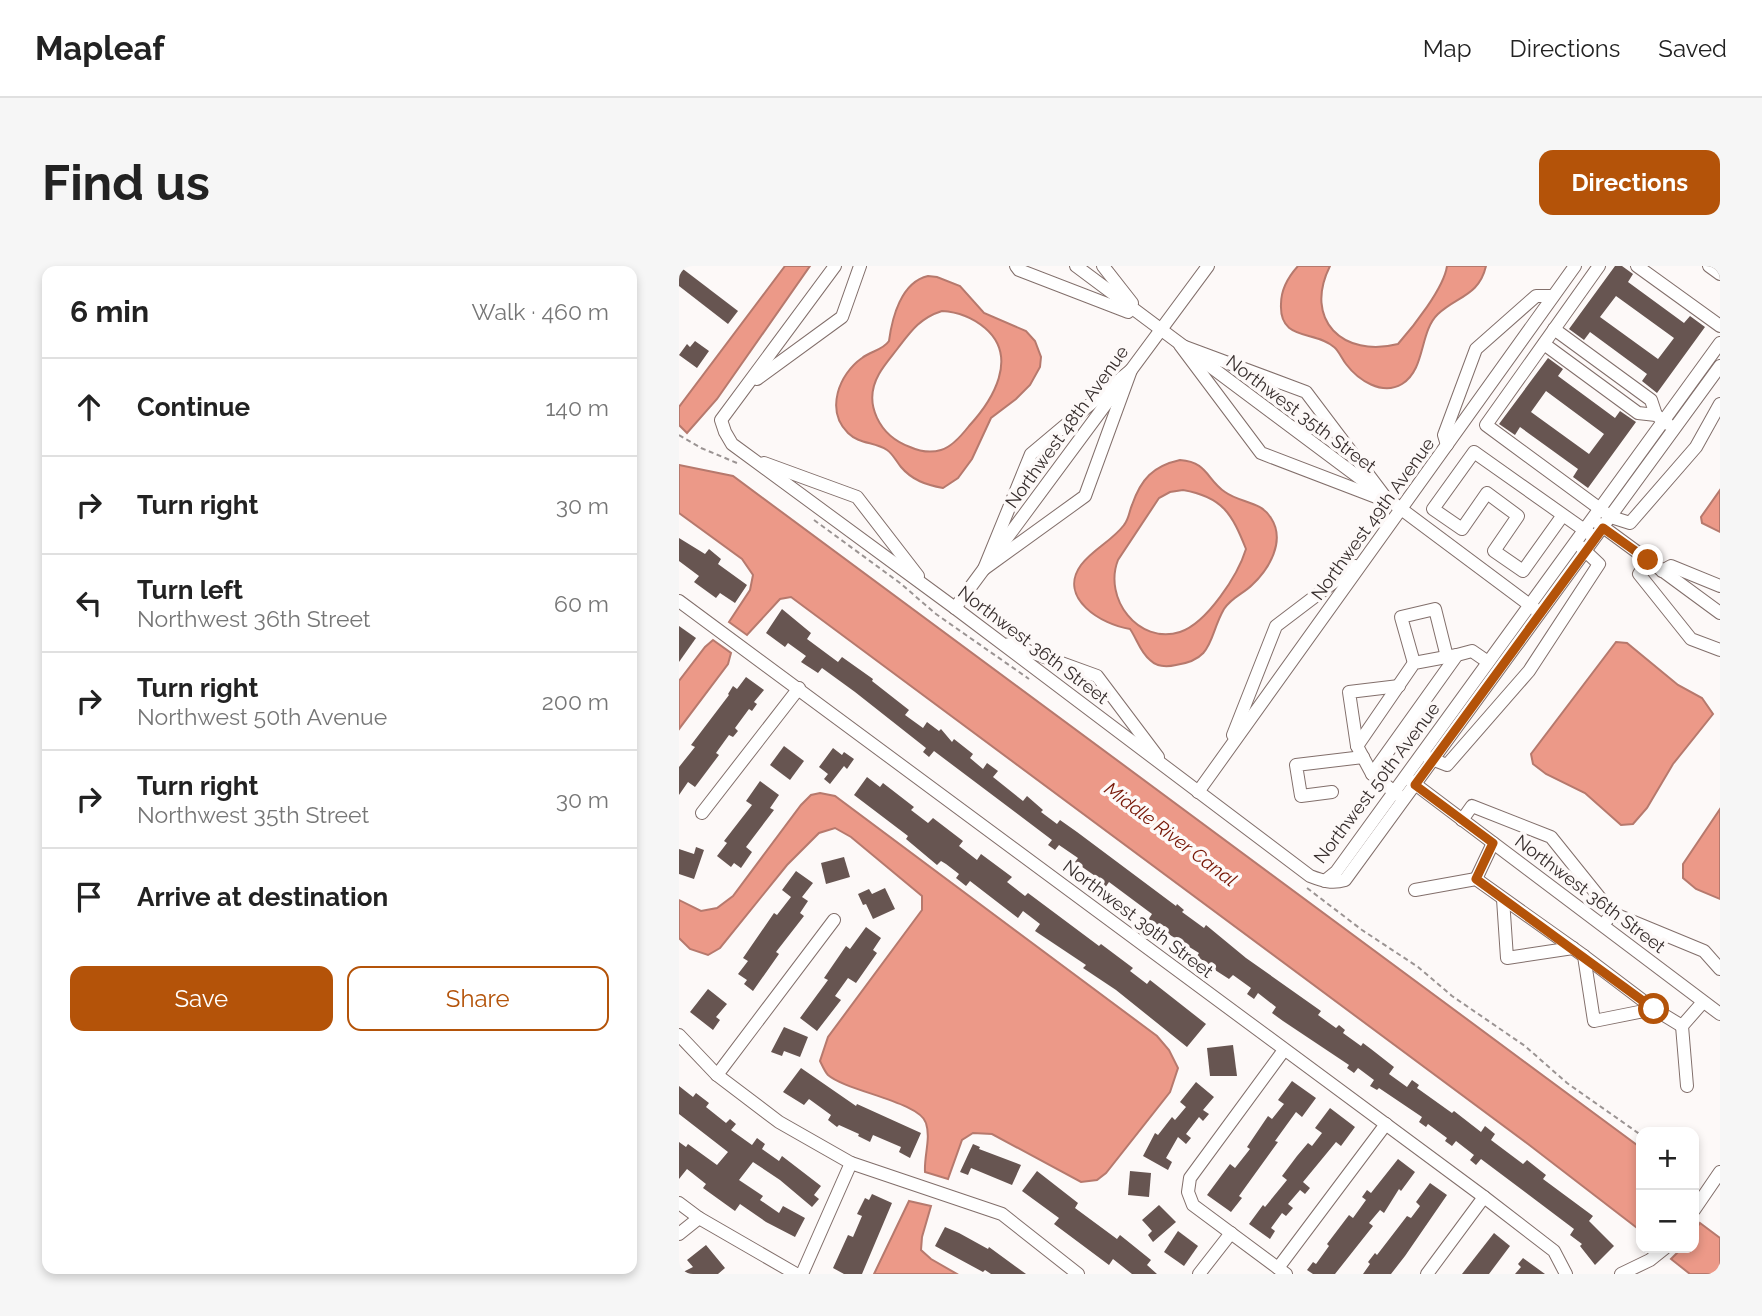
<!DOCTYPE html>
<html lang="en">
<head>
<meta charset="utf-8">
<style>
  body { margin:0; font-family:Raleway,sans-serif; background:#f6f6f6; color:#222 }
  .controls { position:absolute; right:21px; bottom:21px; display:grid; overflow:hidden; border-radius:14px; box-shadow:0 4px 10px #0003 }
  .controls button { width:63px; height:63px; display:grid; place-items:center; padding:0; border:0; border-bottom:2px solid #e0e0e0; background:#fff; color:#222; font:35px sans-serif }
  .stop { position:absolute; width:21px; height:21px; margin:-16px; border:5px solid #b45309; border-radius:50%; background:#fff }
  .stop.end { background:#b45309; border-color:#fff; box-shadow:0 2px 7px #0008 }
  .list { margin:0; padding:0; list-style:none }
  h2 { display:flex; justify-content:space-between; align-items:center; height:91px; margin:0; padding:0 28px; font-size:30px }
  h2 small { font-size:23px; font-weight:400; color:#767676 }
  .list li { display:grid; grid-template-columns:46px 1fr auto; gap:21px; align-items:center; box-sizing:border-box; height:98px; padding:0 28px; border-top:2px solid #e0e0e0 }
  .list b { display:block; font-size:26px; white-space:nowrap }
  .list p { margin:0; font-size:23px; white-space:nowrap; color:#767676 }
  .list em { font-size:23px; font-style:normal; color:#767676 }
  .actions { display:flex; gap:14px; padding:21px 28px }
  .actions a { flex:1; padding:16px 0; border:2px solid #b45309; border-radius:14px; text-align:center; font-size:24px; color:#b45309 }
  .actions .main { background:#b45309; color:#fff }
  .icon { flex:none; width:38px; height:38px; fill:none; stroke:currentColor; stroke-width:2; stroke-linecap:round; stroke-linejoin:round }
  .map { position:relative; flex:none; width:1041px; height:1008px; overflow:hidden; border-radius:14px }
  header { display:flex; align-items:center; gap:42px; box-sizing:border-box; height:98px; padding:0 35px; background:#fff; border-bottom:2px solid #e0e0e0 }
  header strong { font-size:33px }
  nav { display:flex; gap:38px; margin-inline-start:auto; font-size:24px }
  .intro { display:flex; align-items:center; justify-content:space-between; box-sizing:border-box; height:168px; padding:0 42px }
  h1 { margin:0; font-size:49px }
  .button { padding:18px 32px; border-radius:14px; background:#b45309; color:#fff; font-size:24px; font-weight:700 }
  main { display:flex; gap:42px; padding:0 42px }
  aside { flex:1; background:#fff; border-radius:14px; box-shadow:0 4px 10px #0003 }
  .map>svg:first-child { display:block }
  .water { fill:#ec9988; stroke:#b6796d; stroke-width:2; fill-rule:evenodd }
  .building { fill:#675551; fill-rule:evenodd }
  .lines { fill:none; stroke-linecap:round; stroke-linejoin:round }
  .minor-casing { stroke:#826f6b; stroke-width:14 }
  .path { stroke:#9b9493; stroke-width:2; stroke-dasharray:5 3.5; stroke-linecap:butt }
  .minor { stroke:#fff; stroke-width:12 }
  .route { stroke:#b45309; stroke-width:9 }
  .labels { text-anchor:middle; stroke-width:7; stroke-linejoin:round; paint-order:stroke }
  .street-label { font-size:18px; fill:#372e2d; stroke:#fdf9f8 }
  .water-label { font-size:19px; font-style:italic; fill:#771706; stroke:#fdf9f8 }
</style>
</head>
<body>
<header>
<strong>Mapleaf</strong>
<nav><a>Map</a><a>Directions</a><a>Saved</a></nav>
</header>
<div class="intro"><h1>Find us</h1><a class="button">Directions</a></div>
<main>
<aside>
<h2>6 min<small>Walk · 460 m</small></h2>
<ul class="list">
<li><svg class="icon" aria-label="ahead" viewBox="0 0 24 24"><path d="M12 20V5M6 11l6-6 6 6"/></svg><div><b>Continue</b></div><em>140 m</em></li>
<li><svg class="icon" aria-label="right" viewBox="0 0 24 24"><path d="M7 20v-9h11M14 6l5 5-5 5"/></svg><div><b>Turn right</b></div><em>30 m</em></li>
<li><svg class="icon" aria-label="left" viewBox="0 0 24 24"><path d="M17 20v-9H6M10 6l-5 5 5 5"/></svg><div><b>Turn left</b><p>Northwest 36th Street</p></div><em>60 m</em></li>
<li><svg class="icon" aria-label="right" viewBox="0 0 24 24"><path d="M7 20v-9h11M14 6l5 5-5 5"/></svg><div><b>Turn right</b><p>Northwest 50th Avenue</p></div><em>200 m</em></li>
<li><svg class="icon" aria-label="right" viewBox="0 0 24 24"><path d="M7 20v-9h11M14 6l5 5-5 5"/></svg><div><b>Turn right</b><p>Northwest 35th Street</p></div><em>30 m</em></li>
<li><svg class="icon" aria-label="arrive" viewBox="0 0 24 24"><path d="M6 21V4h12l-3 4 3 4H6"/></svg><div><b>Arrive at destination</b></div></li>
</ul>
<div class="actions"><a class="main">Save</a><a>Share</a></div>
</aside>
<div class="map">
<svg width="1041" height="1008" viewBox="0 0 1041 1008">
  <rect width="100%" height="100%" fill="#fdf9f8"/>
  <!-- water -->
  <g class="water">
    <path d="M106,0H131L38,133L8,167L0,159V141Z"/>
    <path d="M619,0H651C624,54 664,92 719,78C734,61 765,22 768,0H807C800,30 778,30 759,48C740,66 747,103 723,118C703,130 679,114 667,98C663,93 660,85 655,81C636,64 600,76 602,38C602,24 609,11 619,0Z"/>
    <path d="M249,10L258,11L281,20L305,47L347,65L356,75L362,91L361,101L351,119L337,133L312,152L293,193L279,212L264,222C247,219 233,214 222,201C217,195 214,188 208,184C196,176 180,178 169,167C146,144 160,108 183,92C192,85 204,84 210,75C213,52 222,16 249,10ZM263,45C280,46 293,51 306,62C340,91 314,134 290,160C283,169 273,181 262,184C252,187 240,185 231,181C201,170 183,138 200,108C205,99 213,90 219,82C232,65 241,52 263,45Z"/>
    <path d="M501,194C529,196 527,213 546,226C561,237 582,235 592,252C607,275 590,303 573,319C564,328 553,331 545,343C529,371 536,393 497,399C488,401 478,401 471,394C461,386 458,373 451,363C423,359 378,332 402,299C414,283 433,275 445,259C450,253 450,246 453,239C462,213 474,200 501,194ZM504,224C544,231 553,248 567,283C559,309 528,357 501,366C459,379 424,332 439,294L480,232L491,226Z"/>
    <path d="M0,199L54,210L962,882V965L849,878L112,331L101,333L68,369L50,356L71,324L74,309L63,293L0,247Z"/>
    <path d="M1041,224V266L1023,257L1022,251Z"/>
    <path d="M34,374L52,387L49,398L0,463V415L26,381Z"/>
    <path d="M937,376L948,377L999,419L1023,432L1034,448L994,498L968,542L954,558L942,559L906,527L867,508L854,498L852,488Z"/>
    <path d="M141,527L156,530L478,770L490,784L499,802L491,826L427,907L418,914L402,916L313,868L294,867L283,874L269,913L246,906C245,889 252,873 247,857C241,836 167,825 149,809C146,806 143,799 141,795L149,771L243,644V630L172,571L156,562L140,567L108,599L41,682L29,689L11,683L0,672V634L22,645L38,642L54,630L122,539L132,529Z"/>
    <path d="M1041,543V633L1017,623L1004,612V598Z"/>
    <path d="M230,935L252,940L243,971L242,984L252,993L278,1008H195Z"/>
    <path d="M1021,957L1041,972V1003L1038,1008H1011L992,993L1003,982H1015V966Z"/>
  </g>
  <!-- building -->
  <g class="building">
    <path d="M0,0L59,45L49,58L0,20Z"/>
    <path d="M936,0H943L954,8L949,16L1005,57L1011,50L1026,61L978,127L963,115L968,108L911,66L905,74L890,63ZM937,30L995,72L979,93L921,51Z"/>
    <path d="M16,75L30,85L18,102L0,89L8,78L11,81Z"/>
    <path d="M869,92L884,103L879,110L936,152L941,145L957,156L909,222L894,211L899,203L841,161L836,169L820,158ZM867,125L925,168L910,188L852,146Z"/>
    <path d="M0,272L26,288L30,283L42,293L39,298L68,319L56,337L41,327L37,332L15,316L20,310L0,295Z"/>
    <path d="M103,343L132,367L128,373L159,396L163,391L194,413L193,415L230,444L226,449L244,462L248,456L260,465L262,463L273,476L275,473L294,488L291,492L304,503L308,497L319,505L314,511L344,535L348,530L364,544L362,546L378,558L381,554L398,566L497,640L498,638L505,644L503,646L525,662L527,659L567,692L642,745L639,749L657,762L660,759L666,764L664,767L682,780L684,777L692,783L715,801L710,808L728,821L733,814L740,819L738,822L773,847L775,845L802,866L806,860L816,868L812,874L844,898L848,894L867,909L864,913L914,950L910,955L935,980L916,999L901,980L903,978L891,969L895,963L802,893L797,899L791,894L795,889L777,875L773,880L766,875L768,872L749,858L747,861L740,856L743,851L700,822L698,824L691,820L695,814L679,802L675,807L668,802L670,799L604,755L593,747L597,741L579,727L575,733L568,728L572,722L554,709L550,713L536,704L518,690L520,687L475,659L469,654L473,648L430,616L419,632L413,627L422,614L396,596L399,592L380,579L376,584L369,579L373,574L255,485L250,491L244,486L247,482L176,426L143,402L139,407L122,396L127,390L109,377L106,381L87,367Z"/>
    <path d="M0,360L17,372L0,396Z"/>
    <path d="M67,411L85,424L75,436L78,438L73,445L70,443L56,462L59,465L54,471L50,469L37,487L40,489L16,521L9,516L0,529V501L16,481L12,479L50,429L49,428L54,420L58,423Z"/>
    <path d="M105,480L125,495L111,514L91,499Z"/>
    <path d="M154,482L163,489L165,486L175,493L168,503L165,500L151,518L145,513L149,508L140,501Z"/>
    <path d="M188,511L201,521L204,517L235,541L232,544L249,557L254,552L284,575L280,580L298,594L302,588L333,611L328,616L346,630L349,627L420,680L422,678L454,702L451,705L468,718L471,714L527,758L508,781L437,724L404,702L407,699L356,665L361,658L344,645L339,652L291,615L287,620L277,612L280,608L267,598L262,595L258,599L227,573L229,570L175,529Z"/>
    <path d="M81,515L100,529L91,542L95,544L67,581L73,586L62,602L55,597L52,601L38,590L48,577L45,575L73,539L67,535Z"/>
    <path d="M17,581L25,584L15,613L0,608V583L15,588Z"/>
    <path d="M165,591L171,611L147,618L142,597Z"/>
    <path d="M117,605L134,617L123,631L129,635L121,647L125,650L97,686L100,688L74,725L65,718L68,714L59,708L69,695L64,692L95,647L98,649L112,631L103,624Z"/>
    <path d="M206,622L216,643L194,653L187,638L184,639L179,628L190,623L193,628Z"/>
    <path d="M187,661L202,672L194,684L198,687L177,717L169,712L156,730L162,734L138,765L121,752L149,714L145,712L167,680L171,683Z"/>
    <path d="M29,723L48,738L37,751L41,754L34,764L11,746Z"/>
    <path d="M105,761L129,771L121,791L105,785L103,790L92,786Z"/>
    <path d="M554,779L558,810H531L528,782Z"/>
    <path d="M122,802L177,840L178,838L242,867L231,892L220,886L222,881L194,869L191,876L179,870L180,868L160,859L158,861L149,854L152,849L130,833L125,839L104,826Z"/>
    <path d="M613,815L637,832L623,851L617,846L596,875L599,876L560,930L563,932L552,946L528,929L551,898L556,902L571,883L568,881L589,850L593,853L605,838L599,834Z"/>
    <path d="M517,816L535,831L524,844L530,848L524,855L520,851L507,868L512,872L507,878L499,871L487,892L493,896L489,904L464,890L476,867L479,869L493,851L496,854L507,841L501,836Z"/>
    <path d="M0,820L14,831L17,827L30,837L27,841L47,857L51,853L57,858L52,864L73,879L78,872L86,878L83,883L100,895L103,890L142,920L135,929L140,933L133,941L101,914L74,896L60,914L84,930L81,934L100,947L104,940L126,952L116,971L87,956L61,938L56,945L24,922L27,918L8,903L0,913V876L7,881L9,878L38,899L49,886L0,848Z"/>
    <path d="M651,842L676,861L662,880L657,876L624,916L631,922L626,928L621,924L609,938L614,942L607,950L603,947L592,962L596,965L591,973L570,958L584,939L586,941L608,914L603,910L618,890L629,877L633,880L643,867L636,862Z"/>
    <path d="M294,878L301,881L300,883L342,899L333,919L292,902L289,909L281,906Z"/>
    <path d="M719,893L736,906L722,925L720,923L705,947L701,944L690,957L694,960L656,1008H634L628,1004L634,996L637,998L650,980L648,978L670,949L674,952L687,934L683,931L688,924L692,927Z"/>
    <path d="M358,905L399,937L396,942L438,973L441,969L472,994L468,999L478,1008H453L434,993L430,999L375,958L380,952L343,925Z"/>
    <path d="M451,905L472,907L470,931L449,929Z"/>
    <path d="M751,917L768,929L726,990L712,1008H684L691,998L689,996L696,987L698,989L728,950L732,952L741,940L737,936Z"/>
    <path d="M193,928L213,937L183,1008H165L154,1002L169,969L174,971L183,950L178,948L186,932L190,934Z"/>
    <path d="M480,939L497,956L474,976L469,969L473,965L463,954Z"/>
    <path d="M266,961L280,967L309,983L310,981L347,1008H312L306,1004L304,1006L256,980Z"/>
    <path d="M499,965L519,980L505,1000L485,986Z"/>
    <path d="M815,967L831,980L810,1008H783Z"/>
    <path d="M27,979L46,1002L39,1008H0L14,1001L8,994Z"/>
    <path d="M844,992L866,1008H836L842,1001L839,998Z"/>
  </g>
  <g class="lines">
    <!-- minor casing -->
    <g class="minor-casing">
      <g id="minor">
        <path d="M156,0L42,154L46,166L53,178L276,342L631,610C644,615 653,618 666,614L1041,100"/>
        <path d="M337,0L340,4L449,46"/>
        <path d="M397,0L856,343"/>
        <path d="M424,0L453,37"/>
        <path d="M920,0L807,159L932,251L951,257L1017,181L1041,138"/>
        <path d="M958,0L1041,60"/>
        <path d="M1030,0L1041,8"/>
        <path d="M875,63L972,134L977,149"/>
        <path d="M865,78L959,147L977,149L989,158"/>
        <path d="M501,79L627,126L710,236L582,187Z"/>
        <path d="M452,104L406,230L305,303L352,188Z"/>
        <path d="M78,113L163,51L181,0"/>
        <path d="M768,179L765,169L797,83L857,30H874"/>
        <path d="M85,197L178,231L239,310"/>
        <path d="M884,249L844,305L815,285L839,250L808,227L783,263L754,243L795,186L911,268"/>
        <path d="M920,258L1041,347"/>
        <path d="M969,294L960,308L1012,373L1041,384"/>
        <path d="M983,305L992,300L1041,320"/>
        <path d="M0,335L805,931L875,985L887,1008"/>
        <path d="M276,342L529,0"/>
        <path d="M330,378L418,410L479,491"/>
        <path d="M735,397L722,351L756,343L768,391"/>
        <path d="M554,469L597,360L676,300"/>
        <path d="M678,480L670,426L720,420"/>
        <path d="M750,492L768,499L850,405L920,298L902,281"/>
        <path d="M693,508L678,480L735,397L778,389"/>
        <path d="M732,515L1041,748"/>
        <path d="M519,526L896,0"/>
        <path d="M653,526L622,530L617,499L684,491"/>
        <path d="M719,529L693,508L778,389L793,385L809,396"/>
        <path d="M23,547L120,422"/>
        <path d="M783,554L793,540L872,571L933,647"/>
        <path d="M797,613L814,577"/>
        <path d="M646,615L657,606L1041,77"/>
        <path d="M736,624L797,613L905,690L915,755L975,743L1003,760"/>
        <path d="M824,633L828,692L894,682"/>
        <path d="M928,654L933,647L1025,685L1041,703"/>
        <path d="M905,690L975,743"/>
        <path d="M0,769L38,809L100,856L172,897L323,948L399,1008"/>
        <path d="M605,784L511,912L509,926L514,939L607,1008"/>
        <path d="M38,809L155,654"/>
        <path d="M1008,820L1003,760L1024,736"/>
        <path d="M0,937L20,952L117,1008"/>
        <path d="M1015,944L1041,906"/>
        <path d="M0,968L20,952"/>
        <path d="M599,1002L707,858"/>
        <path d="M123,1008L172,897"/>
        <path d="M520,1008L552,967"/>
        <path d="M748,1008L805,931"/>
        <path d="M942,1008L971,994L986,982"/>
      </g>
    </g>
    <!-- path -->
    <g class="path">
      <path d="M0,169L22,182L58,197"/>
      <path d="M135,254L221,317L257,348L350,413"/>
      <path d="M628,622L683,664L739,701L773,730L846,780L888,817L962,869"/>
    </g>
    <!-- minor -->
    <use href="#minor" class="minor"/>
  </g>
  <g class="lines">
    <!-- route -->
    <path class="route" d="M969,294L924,262L736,519L814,577L797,613L975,743"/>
  </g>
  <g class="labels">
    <!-- street labels -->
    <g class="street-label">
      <text transform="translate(622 148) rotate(37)" y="6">Northwest 35th Street</text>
      <text transform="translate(388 161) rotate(-54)" y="6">Northwest 48th Avenue</text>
      <text transform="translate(694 253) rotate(-54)" y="6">Northwest 49th Avenue</text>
      <text transform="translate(354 379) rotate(37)" y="6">Northwest 36th Street</text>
      <text transform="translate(698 517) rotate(-53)" y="6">Northwest 50th Avenue</text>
      <text transform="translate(911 628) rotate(37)" y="6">Northwest 36th Street</text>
      <text transform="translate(459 653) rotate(37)" y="6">Northwest 39th Street</text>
    </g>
    <!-- water labels -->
    <g class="water-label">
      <text transform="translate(492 568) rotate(37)" y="7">Middle River Canal</text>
    </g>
  </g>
</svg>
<div class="controls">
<button>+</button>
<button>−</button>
</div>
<div class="stop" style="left:975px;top:743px"></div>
<div class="stop end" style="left:969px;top:294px"></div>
</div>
</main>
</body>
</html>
